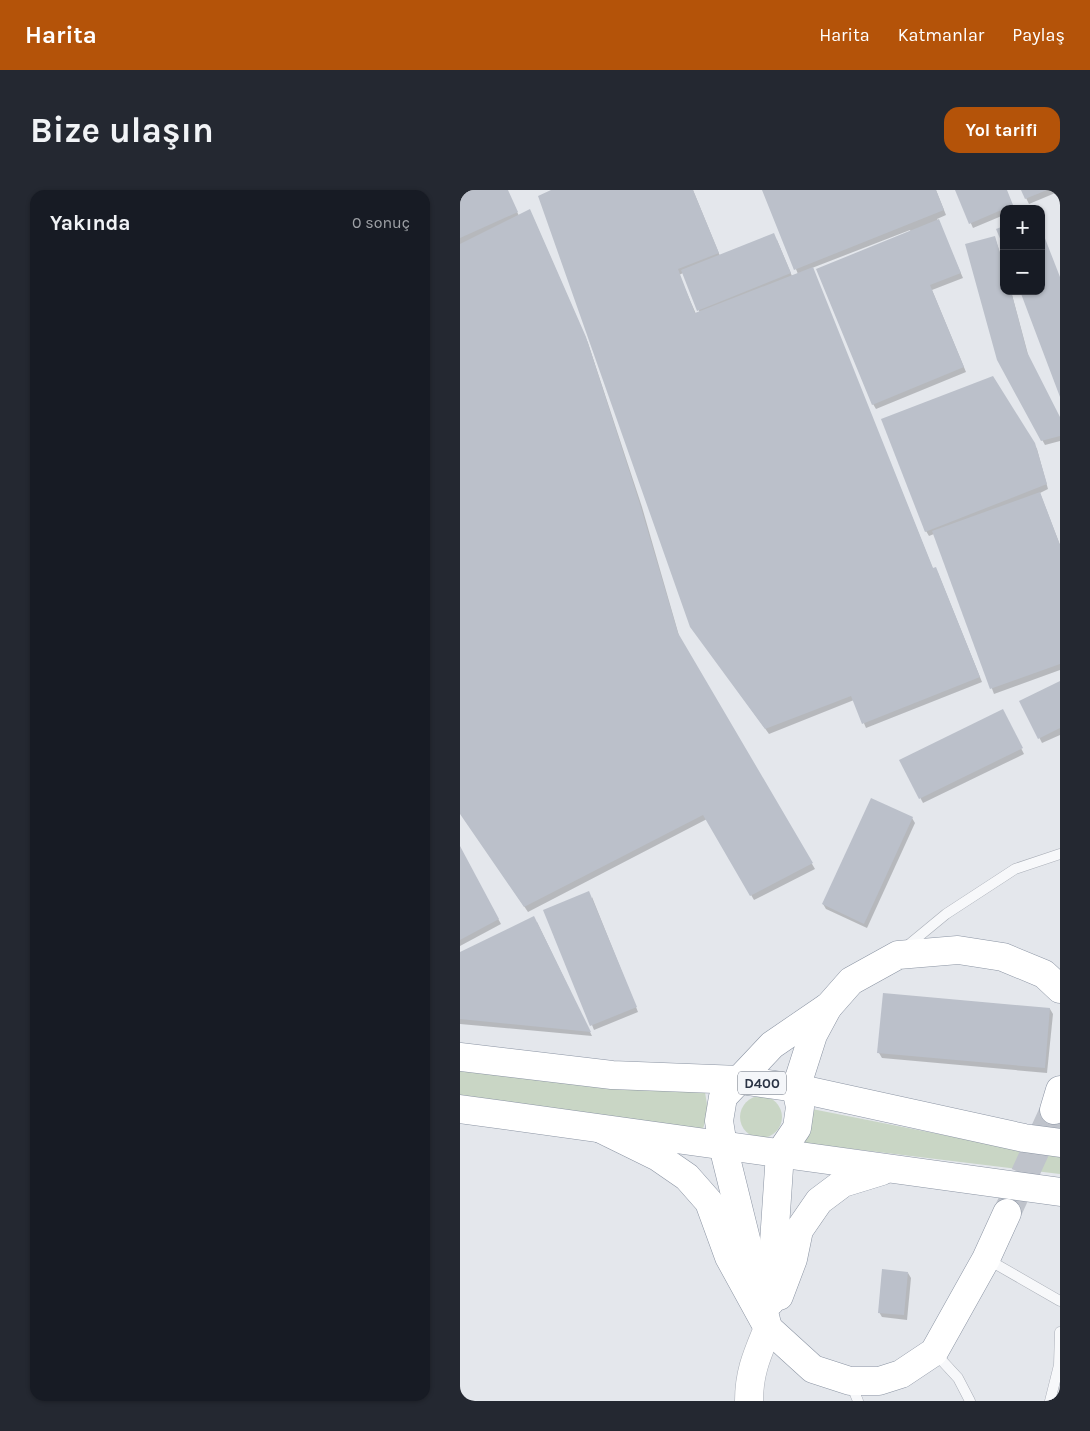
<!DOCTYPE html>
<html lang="tr">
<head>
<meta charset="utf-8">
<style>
  body { margin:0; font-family:Karla,sans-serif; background:#242831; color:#f1f3f6 }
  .controls { position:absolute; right:15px; top:15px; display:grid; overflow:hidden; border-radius:10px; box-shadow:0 1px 4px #0004 }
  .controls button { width:45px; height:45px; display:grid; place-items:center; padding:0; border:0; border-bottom:1px solid #363941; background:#171b24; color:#f1f3f6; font:25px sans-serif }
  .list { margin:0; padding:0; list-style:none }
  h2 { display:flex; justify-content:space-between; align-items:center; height:65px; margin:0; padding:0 20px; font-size:21px }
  h2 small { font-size:16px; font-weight:400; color:#9ea1a6 }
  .map { position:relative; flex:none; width:600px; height:1211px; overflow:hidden; border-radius:15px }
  header { display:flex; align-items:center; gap:30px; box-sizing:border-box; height:70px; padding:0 25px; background:#b45309; color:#fff }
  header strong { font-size:24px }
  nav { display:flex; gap:28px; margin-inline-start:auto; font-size:18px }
  .intro { display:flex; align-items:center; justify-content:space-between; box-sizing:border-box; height:120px; padding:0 30px }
  h1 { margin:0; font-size:35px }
  .button { padding:12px 22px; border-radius:15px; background:#b45309; color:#fff; font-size:18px; font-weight:700 }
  main { display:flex; gap:30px; padding:0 30px }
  aside { flex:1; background:#171b24; border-radius:15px; box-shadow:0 1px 4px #0004 }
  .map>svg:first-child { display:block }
  .green { fill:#c9d6c5 }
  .shadow { fill:#0003; fill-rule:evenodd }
  .building { fill:#bbc0ca }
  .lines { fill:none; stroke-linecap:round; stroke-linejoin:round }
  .highway-tunnel { stroke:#bfc3cb; stroke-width:28; stroke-dasharray:28 14; stroke-linecap:butt }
  .lane-casing { stroke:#a9aeb7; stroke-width:11 }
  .secondary-casing { stroke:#a9aeb7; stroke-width:29 }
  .highway-casing { stroke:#8b94a3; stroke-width:29 }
  .lane { stroke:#f7f8fa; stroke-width:10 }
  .secondary { stroke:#fff; stroke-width:28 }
  .highway { stroke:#fff; stroke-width:28 }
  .labels { text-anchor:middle; stroke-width:5; stroke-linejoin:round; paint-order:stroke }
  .shield { fill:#f4f6f9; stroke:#676e7b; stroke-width:1 }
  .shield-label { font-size:14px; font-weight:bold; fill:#2b3445 }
</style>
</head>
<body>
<header>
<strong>Harita</strong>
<nav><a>Harita</a><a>Katmanlar</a><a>Paylaş</a></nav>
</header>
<div class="intro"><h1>Bize ulaşın</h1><a class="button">Yol tarifi</a></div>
<main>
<aside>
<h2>Yakında<small>0 sonuç</small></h2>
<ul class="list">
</ul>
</aside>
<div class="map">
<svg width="600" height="1211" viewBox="0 0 600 1211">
  <rect width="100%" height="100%" fill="#e4e7ec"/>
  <!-- green -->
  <g class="green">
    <path d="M0,880L245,902L248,921L243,939L195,935L94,918L0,905Z"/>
    <circle cx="301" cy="927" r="21"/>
    <path d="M352,919L549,958L600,964V984L344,953Z"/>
  </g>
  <!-- shadow -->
  <g class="shadow">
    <path d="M0,0H47L59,26L72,25L128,153L182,317L220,449L355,679L294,710L247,629L68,722L0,622Z"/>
    <path d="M94,0H233L260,66L317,50L332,86L338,84L303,0H476L486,25L477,29L503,88L472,100L506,182L416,219L413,214L451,42L450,40L352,78L473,379L478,383L522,492L406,538L394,510L309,544L235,442ZM223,83L240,123L236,124L219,85Z"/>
    <path d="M496,0H546L554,19H544V25L513,38Z"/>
    <path d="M562,0H600V1L569,14Z"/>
    <path d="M535,48L544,75V101H551L569,168L600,229V251L585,255L538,170Z"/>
    <path d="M533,187L577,259L588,299L580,303L600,355V480L534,504L474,344L469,346L466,341Z"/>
    <path d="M600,492V545L582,553L561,511Z"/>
    <path d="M545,526L564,564L463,613L441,570Z"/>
    <path d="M452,628L455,633L407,738L366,719L363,714Z"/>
    <path d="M0,658L41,734L0,756Z"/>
    <path d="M132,707L178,822L134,840L132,835Z"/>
    <path d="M77,732L132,846L0,834V763Z"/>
    <path d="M424,804L590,819L593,824L587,883L422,868L419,863Z"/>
    <path d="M448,1083L451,1088L447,1130L422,1127L419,1122Z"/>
  </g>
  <!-- building -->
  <g class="building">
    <path d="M0,0H48L58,22L0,48Z"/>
    <path d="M91,0H233L259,63L218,79L235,123L353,77L473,378L476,377L520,487L402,534L391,506L305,539L230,437L78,6Z"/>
    <path d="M302,0H476L484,20L334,80Z"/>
    <path d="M495,0H547L553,15L509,34Z"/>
    <path d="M561,0H587L565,9Z"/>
    <path d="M70,19L126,147L179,311L218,443L353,673L290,706L243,625L64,717L0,624V54Z"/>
    <path d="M479,29L501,83L470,95L504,177L412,215L356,79Z"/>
    <path d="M544,36V58L536,39Z"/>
    <path d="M581,38L600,87V207L560,101H581Z"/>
    <path d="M314,43L331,83L237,121L221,80Z"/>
    <path d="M535,46L544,77V101H551L567,162L600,227V246L581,251L537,170L505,54Z"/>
    <path d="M533,186L575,253L587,294L465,342L421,229Z"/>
    <path d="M580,302L600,355V474L530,499L472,341Z"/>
    <path d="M600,491V538L578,549L559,511Z"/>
    <path d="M543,519L563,558L459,609L439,570Z"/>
    <path d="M411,608L453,627L404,734L362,714Z"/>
    <path d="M0,656L39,729L0,750Z"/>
    <path d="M129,701L177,817L130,836L83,720Z"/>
    <path d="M74,726L131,842L0,829V762Z"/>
    <path d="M423,803L590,818L585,878L417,863Z"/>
    <path d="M422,1079L448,1082L444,1125L418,1123Z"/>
  </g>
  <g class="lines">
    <!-- highway-tunnel -->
    <path class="highway-tunnel" d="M547,1023L594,920"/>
    <!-- lane casing -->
    <g class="lane-casing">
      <g id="lane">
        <path d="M446,757L486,724L555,679L600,664"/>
        <path d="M527,1069L600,1111"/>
        <path d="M475,1163L498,1188L510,1211"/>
        <path d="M391,1194L398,1211"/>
        <path d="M590,1211L599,1175L600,1142"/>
      </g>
    </g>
    <!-- secondary casing -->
    <g class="secondary-casing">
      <path id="secondary" d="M289,1211C289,1182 297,1165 308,1138"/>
    </g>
    <!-- highway casing -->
    <g class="highway-casing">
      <g id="highway">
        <path d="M0,867L152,885L280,890L336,898L564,948L600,953"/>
        <path d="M0,919L600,1002"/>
        <path d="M594,920L600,900"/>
        <path d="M141,939L198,967L227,987L249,1012L269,1067L308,1138L353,1179L390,1191H419L441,1184L474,1162L526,1069L547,1023"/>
        <path d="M319,1106L333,1069L339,1040L359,1011L383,993L422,981"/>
        <path d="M310,1112L320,963L337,938L340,917L336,898L353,845L368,817"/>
        <path d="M308,1138L263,956L259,931L263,907L312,855L369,816L391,791L438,765L498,760L543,767L584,784L600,799"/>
      </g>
    </g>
    <!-- lane -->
    <use href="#lane" class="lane"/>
    <!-- secondary -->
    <use href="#secondary" class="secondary"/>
    <!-- highway -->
    <use href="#highway" class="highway"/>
  </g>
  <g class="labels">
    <!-- shield labels -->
    <rect class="shield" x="278" y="881.5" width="48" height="23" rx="4"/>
    <g class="shield-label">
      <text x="302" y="898">D400</text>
    </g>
  </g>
</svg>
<div class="controls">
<button>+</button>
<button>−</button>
</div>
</div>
</main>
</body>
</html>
